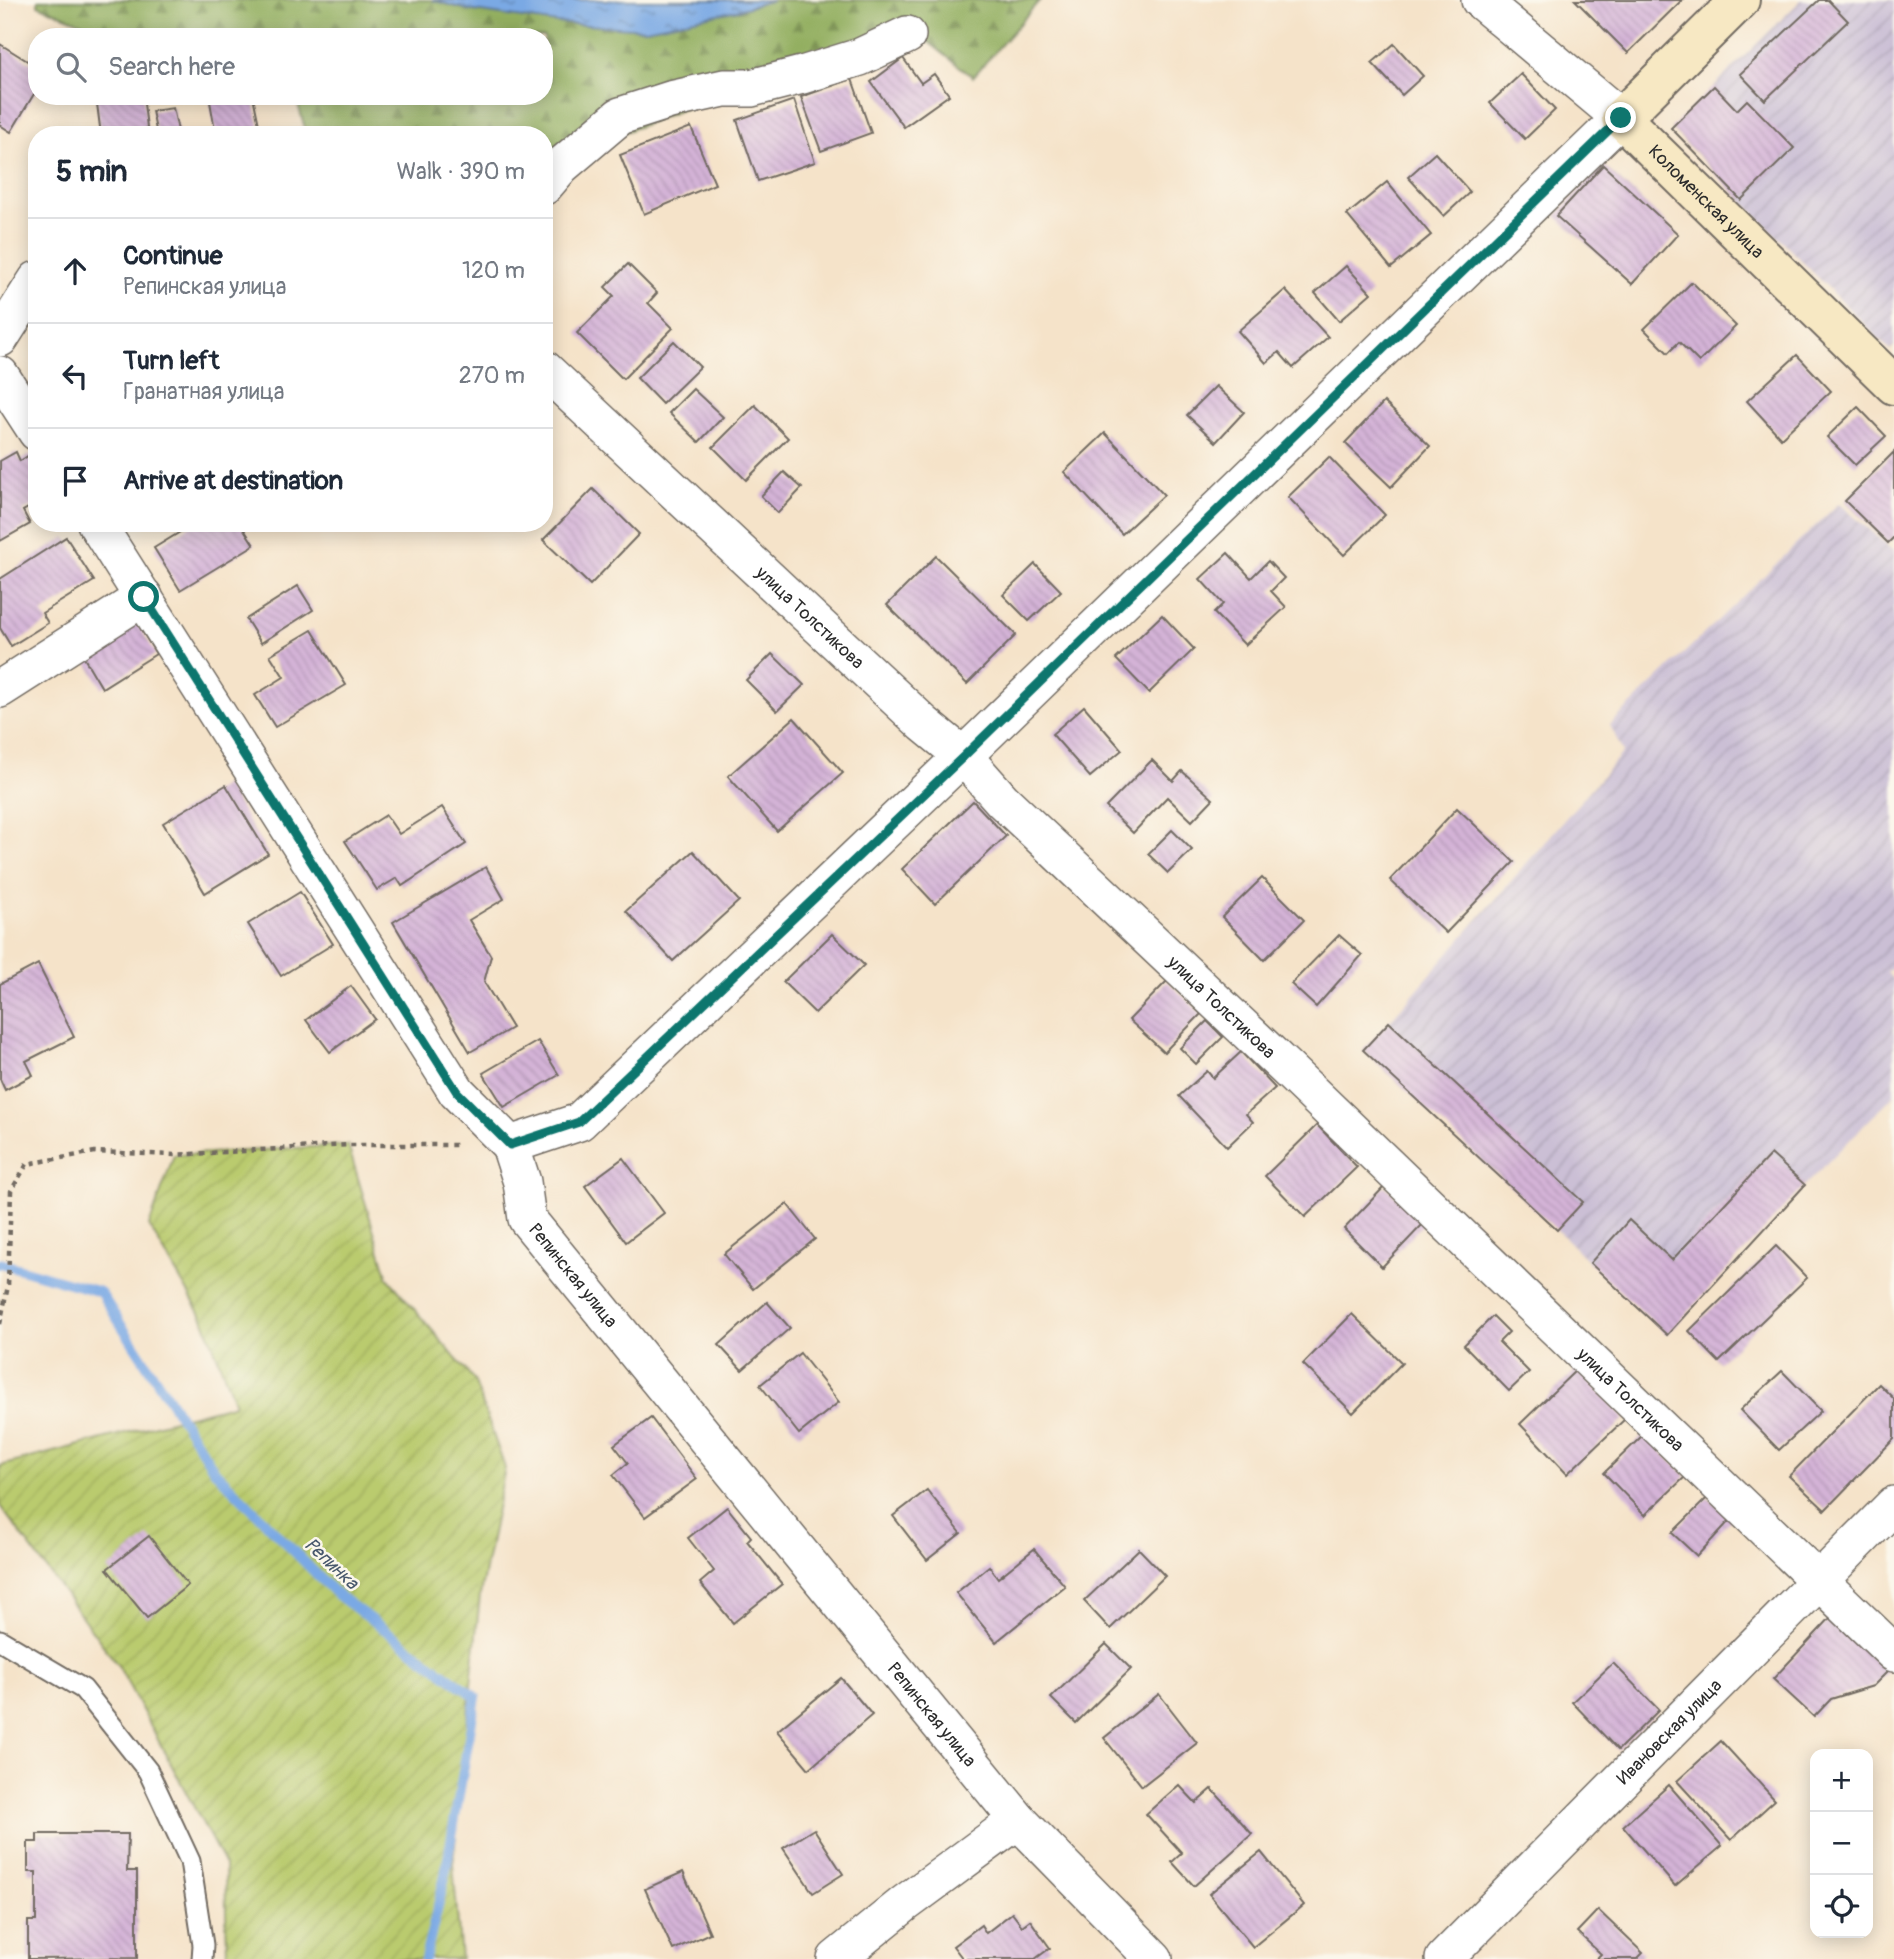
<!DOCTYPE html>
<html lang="en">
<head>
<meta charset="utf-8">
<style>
  body { margin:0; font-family:Pangolin,sans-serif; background:#f6f6f7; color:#1f2937 }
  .controls { position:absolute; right:21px; bottom:21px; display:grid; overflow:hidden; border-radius:14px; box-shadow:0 4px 18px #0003 }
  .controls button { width:63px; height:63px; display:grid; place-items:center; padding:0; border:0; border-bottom:2px solid #e0e1e3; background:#fff; color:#1f2937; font:35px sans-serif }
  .stop { position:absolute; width:21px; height:21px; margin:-16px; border:5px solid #0f766e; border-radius:50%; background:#fff }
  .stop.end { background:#0f766e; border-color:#fff; box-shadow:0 2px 7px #0008 }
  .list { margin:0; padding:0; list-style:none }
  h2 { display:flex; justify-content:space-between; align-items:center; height:91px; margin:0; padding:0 28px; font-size:30px }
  h2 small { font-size:23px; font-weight:400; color:#747a83 }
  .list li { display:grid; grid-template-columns:46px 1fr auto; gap:21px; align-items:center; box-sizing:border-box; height:105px; padding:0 28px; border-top:2px solid #e0e1e3 }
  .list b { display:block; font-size:26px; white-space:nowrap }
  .list p { margin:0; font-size:23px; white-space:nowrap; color:#747a83 }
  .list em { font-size:23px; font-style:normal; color:#747a83 }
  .icon { flex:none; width:38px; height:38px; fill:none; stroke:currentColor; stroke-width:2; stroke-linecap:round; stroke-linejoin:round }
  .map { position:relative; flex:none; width:1894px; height:1959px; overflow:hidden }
  .search { position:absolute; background:#fff; box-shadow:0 4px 18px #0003; left:28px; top:28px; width:525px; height:77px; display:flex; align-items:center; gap:18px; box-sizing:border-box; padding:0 24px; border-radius:28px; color:#747a83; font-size:26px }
  .panel { position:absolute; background:#fff; box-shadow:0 4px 18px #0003; left:28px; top:126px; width:525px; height:406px; border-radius:28px }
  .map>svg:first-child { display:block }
  .industrial { fill:url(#industrial-furrows) }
  .forest { fill:url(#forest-firs); stroke:#5f6d46; stroke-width:2 }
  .garden { fill:url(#garden-furrows); stroke:#727b4c; stroke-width:2 }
  .water { fill:url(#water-ripples); stroke:#526a88; stroke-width:2 }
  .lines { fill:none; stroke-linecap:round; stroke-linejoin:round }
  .stream { stroke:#7aa9e4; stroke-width:10 }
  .building { fill:url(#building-back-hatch) }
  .service-casing { stroke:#726b62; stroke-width:23 }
  .minor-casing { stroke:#726b62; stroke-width:40 }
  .secondary-casing { stroke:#726b62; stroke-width:42 }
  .path { stroke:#726b62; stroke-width:4.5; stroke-dasharray:5 5; stroke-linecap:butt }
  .service { stroke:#fff; stroke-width:19 }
  .minor { stroke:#fff; stroke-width:37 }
  .secondary { stroke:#f7e8c3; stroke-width:38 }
  .route { stroke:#0f766e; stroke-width:9 }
  .labels { text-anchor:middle; stroke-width:5; stroke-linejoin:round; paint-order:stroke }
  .street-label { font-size:18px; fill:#2b2b2b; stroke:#fbf7ec }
  .water-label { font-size:19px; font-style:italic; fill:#47576c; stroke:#fbf7ec }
</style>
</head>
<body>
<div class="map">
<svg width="1894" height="1959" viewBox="0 0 1894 1959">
  <defs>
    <pattern id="industrial-furrows" width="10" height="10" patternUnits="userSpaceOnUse" patternTransform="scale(1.75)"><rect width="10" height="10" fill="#cbbfd5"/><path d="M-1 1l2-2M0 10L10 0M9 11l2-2" fill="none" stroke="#aea4b7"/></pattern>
    <pattern id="forest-firs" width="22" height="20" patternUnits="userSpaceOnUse" patternTransform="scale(1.75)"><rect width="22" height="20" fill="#93af61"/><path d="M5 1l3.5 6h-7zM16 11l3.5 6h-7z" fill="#788f50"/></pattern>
    <pattern id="garden-furrows" width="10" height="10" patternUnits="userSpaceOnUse" patternTransform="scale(1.75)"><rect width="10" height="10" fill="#bacb6e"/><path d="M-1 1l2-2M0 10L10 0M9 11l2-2" fill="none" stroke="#a0ae5f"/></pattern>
    <pattern id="water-ripples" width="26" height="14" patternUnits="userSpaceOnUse" patternTransform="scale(1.75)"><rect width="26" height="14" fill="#7aa9e4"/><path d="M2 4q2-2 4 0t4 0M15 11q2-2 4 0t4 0" fill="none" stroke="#648ab9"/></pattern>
    <pattern id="building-back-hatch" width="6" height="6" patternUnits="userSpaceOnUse" patternTransform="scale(1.75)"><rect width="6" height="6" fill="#d4b3d7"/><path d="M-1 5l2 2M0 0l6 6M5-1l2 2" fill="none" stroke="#b69ab9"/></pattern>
  </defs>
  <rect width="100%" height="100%" fill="#fbf7ec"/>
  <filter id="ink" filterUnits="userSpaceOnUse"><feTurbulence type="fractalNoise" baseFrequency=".0143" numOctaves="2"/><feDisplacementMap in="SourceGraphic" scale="14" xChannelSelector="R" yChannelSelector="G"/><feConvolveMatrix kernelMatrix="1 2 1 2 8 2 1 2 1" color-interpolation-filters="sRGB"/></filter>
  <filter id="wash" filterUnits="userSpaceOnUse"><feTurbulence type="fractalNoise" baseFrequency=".00686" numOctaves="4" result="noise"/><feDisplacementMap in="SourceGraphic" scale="28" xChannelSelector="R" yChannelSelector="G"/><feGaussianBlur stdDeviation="1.57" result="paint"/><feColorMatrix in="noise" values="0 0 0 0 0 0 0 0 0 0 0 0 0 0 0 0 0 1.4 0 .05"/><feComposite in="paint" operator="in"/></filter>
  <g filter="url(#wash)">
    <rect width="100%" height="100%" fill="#f5e3c9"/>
    <!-- industrial -->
    <g class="industrial">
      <path d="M1801,0H1819L1741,74L1764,99L1848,21L1828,0H1894V346L1890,350L1741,200L1794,148L1747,101L1737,110L1714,86Z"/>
      <path d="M1839,503L1892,550L1894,549V966L1887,973L1894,980V1095L1805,1185L1770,1154L1672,1260L1629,1220L1590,1263L1557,1230L1582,1202L1389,1022L1623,752L1610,725Z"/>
    </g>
    <!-- forest -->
    <path class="forest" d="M38,0H432L469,10H738L773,0H1040L973,77L922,37L838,48L544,164V135H307L297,101L291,96H544V37H116L38,5Z"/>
    <!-- garden -->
    <path class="garden" d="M348,1145L388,1278L474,1380L505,1468L480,1595L453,1864L461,1959H227L225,1865L119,1667L0,1506V1466L235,1404L203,1318L149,1226L174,1155Z"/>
    <!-- water -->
    <path class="water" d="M432,0H773L738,10L646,29L557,23L468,10Z"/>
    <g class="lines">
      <!-- stream -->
      <path class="stream" d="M0,1263L100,1292L215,1471L335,1593L476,1697L444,1881L425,1959"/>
    </g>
    <g id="blocks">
      <!-- building -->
      <g class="building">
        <path d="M1575,0H1682L1628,53Z"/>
        <path d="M1819,0H1828L1848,21L1765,100L1740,74Z"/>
        <path d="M0,44L37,67V89L11,132L0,125Z"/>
        <path d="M1394,44L1423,76L1402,95L1372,63Z"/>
        <path d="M903,58L921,83L934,74L949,95L904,127L871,82Z"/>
        <path d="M1521,74L1555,110L1525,139L1490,103Z"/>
        <path d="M852,79L871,133L821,151L801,97Z"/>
        <path d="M1714,86L1737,110L1747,100L1794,148L1741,200L1671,128Z"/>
        <path d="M96,96H143L148,135H101Z"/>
        <path d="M209,96H253L261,135H216Z"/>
        <path d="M794,100L815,162L758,181L737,120Z"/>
        <path d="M173,108L179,135H157L152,111Z"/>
        <path d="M691,127L715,184L644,214L620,155Z"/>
        <path d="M1435,153L1470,192L1444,216L1408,177Z"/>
        <path d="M1603,165L1678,234L1632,284L1556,216Z"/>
        <path d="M1387,182L1431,235L1391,268L1347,215Z"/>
        <path d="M628,264L657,293L648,303L673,328L623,379L577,333L614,296L605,287Z"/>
        <path d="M1346,266L1371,293L1339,321L1315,293Z"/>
        <path d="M1692,282L1736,326L1699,362L1679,342L1668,353L1644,329Z"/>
        <path d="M1285,290L1328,337L1293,368L1279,352L1266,363L1238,331Z"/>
        <path d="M674,341L700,367L662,404L637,378Z"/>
        <path d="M1797,355L1831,391L1781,438L1747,401Z"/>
        <path d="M1216,386L1244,412L1216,442L1187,415Z"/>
        <path d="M693,389L723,417L699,442L669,413Z"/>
        <path d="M1384,402L1430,446L1391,487L1345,443Z"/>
        <path d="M755,405L788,438L746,480L713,447Z"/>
        <path d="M1858,407L1886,436L1855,465L1827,437Z"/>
        <path d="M1105,433L1164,495L1122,534L1064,472Z"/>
        <path d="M16,452L20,461L31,454L37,464V503L23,511L30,524L0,541V461Z"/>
        <path d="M1894,452V537L1888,543L1845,501Z"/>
        <path d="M1329,457L1385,515L1344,555L1288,497Z"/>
        <path d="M784,472L802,488L778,513L761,496Z"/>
        <path d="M593,489L639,534L590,585L543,540Z"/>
        <path d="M195,523H240L254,545L180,590L154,548Z"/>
        <path d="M66,537L94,581L42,613L48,623L11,646L0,628V579Z"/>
        <path d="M1228,553L1251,578L1268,561L1284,578L1271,591L1286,607L1245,645L1214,613L1223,604L1200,579Z"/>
        <path d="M936,556L1016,635L967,684L887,605Z"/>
        <path d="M1035,564L1061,591L1029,621L1003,595Z"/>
        <path d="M298,586L313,610L261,643L246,619Z"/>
        <path d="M1162,615L1194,649L1149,693L1116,659Z"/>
        <path d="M137,623L156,654L102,688L83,656Z"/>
        <path d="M312,630L346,685L275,727L255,695L284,677L270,655Z"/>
        <path d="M772,654L804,685L777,711L746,680Z"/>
        <path d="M1084,706L1122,750L1090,777L1052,734Z"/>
        <path d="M794,718L843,773L777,831L728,776Z"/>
        <path d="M1152,760L1173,781L1182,771L1213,799L1192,821L1167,797L1133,833L1106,807Z"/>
        <path d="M226,785L268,854L205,893L163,823Z"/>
        <path d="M973,801L1006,836L935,904L902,869Z"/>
        <path d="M442,807L466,844L402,886L397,878L377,890L345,841L386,815L399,834Z"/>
        <path d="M1457,808L1514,862L1446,933L1390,880Z"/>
        <path d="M1172,830L1192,850L1168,873L1148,854Z"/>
        <path d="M693,851L739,901L673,961L626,911Z"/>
        <path d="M486,867L504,899L469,920L491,956L484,982L512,1028L470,1052L393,922Z"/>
        <path d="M1262,878L1304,920L1264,960L1222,917Z"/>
        <path d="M300,892L333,944L281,976L248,924Z"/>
        <path d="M832,934L864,965L815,1013L783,982Z"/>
        <path d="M1339,935L1362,955L1316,1007L1291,984Z"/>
        <path d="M38,964L74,1037L26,1061L33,1075L5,1090L0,1079V984Z"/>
        <path d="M1167,981L1201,1014L1164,1052L1129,1020Z"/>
        <path d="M351,986L375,1019L330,1052L306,1020Z"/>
        <path d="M1207,1021L1223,1037L1196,1064L1180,1048Z"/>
        <path d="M1389,1022L1583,1202L1557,1230L1363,1050Z"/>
        <path d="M538,1041L559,1075L504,1107L483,1073Z"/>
        <path d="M1241,1052L1275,1088L1246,1114L1253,1122L1227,1147L1179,1096L1207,1071L1213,1078Z"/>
        <path d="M1317,1125L1357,1167L1305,1217L1265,1176Z"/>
        <path d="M1771,1154L1805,1185L1667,1335L1590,1263L1629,1220L1672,1260Z"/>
        <path d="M623,1158L664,1213L626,1242L585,1186Z"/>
        <path d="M1385,1186L1424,1223L1382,1267L1344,1229Z"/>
        <path d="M787,1204L815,1239L753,1289L724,1254Z"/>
        <path d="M1776,1246L1807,1278L1719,1362L1689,1331Z"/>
        <path d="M767,1302L790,1328L742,1370L719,1345Z"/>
        <path d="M1352,1314L1402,1363L1353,1413L1303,1364Z"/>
        <path d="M1493,1316L1509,1332L1499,1342L1529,1372L1509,1391L1464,1345Z"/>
        <path d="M800,1353L839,1402L799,1434L760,1385Z"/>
        <path d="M1577,1369L1625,1419L1567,1474L1520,1424Z"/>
        <path d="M1782,1371L1821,1411L1779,1450L1740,1410Z"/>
        <path d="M1879,1384L1894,1399V1439L1825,1510L1789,1476Z"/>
        <path d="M651,1418L697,1479L645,1517L613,1475L628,1463L614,1445Z"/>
        <path d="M1644,1434L1686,1476L1645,1515L1604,1473Z"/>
        <path d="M927,1490L961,1533L927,1560L893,1516Z"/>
        <path d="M1708,1497L1732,1518L1697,1556L1672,1533Z"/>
        <path d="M727,1507L751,1537L747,1541L782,1584L733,1623L700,1583L714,1571L688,1538Z"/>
        <path d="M149,1536L188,1585L147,1618L107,1569Z"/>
        <path d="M1034,1549L1065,1586L996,1642L956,1593L989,1566L998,1578Z"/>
        <path d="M1139,1549L1165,1576L1110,1629L1084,1601Z"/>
        <path d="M1834,1614L1891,1668L1873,1686L1831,1699L1814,1717L1773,1679Z"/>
        <path d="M1106,1644L1131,1669L1076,1723L1051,1698Z"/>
        <path d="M1613,1663L1659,1710L1618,1750L1572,1702Z"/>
        <path d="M841,1678L872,1715L809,1769L777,1731Z"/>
        <path d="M1159,1694L1197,1743L1142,1786L1104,1738Z"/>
        <path d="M1721,1741L1775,1800L1731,1840L1677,1781Z"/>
        <path d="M1179,1785L1196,1803L1212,1789L1252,1834L1194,1886L1172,1862L1182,1853L1146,1814Z"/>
        <path d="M1669,1785L1722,1846L1675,1886L1623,1826Z"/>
        <path d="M814,1829L843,1874L813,1893L783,1848Z"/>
        <path d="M37,1834H128L127,1871H137V1958L28,1959V1921H36V1872H28V1842H37Z"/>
        <path d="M1261,1852L1304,1905L1253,1947L1209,1894Z"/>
        <path d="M683,1872L710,1933L673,1950L645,1889Z"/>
        <path d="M1598,1910L1643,1953L1637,1959H1596L1601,1954L1577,1932Z"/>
        <path d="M1012,1913L1022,1926L1030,1920L1050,1948L1035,1959H963L953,1946L981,1925L986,1933Z"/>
      </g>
    </g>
  </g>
  <g filter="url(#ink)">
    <use href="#blocks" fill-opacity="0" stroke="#726b62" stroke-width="2"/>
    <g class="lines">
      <!-- service casing -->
      <g class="service-casing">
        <path id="service" d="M0,1640L83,1689L148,1771L190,1861L203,1945L202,1959"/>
      </g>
      <!-- minor casing -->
      <g class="minor-casing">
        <g id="minor">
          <path d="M544,186L561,166L620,116L670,100L724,88H751L802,75L860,57L907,35"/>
          <path d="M0,338L37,280"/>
          <path id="s1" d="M544,369L924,724L963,756L1002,800L1286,1068L1894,1653"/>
          <path d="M0,375L37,432"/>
          <path id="s2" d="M96,523L457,1092L510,1145L522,1182L527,1219L1018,1820L1154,1959"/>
          <path d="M0,689L144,597"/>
          <path d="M510,1145L579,1122L963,756L1621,118L1480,0"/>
          <path d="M836,1959L904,1904L1018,1820"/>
          <path id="s3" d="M1444,1959L1894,1505"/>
        </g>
      </g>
      <!-- secondary casing -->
      <g class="secondary-casing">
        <g id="secondary">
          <path id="s4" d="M1740,0L1621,118L1894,385"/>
        </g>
      </g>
      <!-- path -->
      <path class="path" d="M0,1324L8,1286L11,1191L27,1164L95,1152L174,1155L348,1145H457"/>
      <!-- service -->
      <use href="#service" class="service"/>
      <!-- minor -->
      <use href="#minor" class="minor"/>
      <!-- secondary -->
      <use href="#secondary" class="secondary"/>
    </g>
  </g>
  <g class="lines" filter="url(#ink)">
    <!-- route -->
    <path class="route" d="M144,597L457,1092L510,1145L579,1122L963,757L1621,118"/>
  </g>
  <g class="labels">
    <!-- street labels -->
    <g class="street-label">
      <text dy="6" stroke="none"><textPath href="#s4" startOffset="287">Коломенская улица</textPath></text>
      <text dy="6" stroke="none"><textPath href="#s1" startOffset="364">улица Толстикова</textPath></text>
      <text dy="6" stroke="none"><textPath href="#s1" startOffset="931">улица Толстикова</textPath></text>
      <text dy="6" stroke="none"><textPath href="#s2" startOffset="898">Репинская улица</textPath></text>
      <text dy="6" stroke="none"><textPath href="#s1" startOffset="1498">улица Толстикова</textPath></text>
      <text dy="6" stroke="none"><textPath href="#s2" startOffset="1465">Репинская улица</textPath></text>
      <text dy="6" stroke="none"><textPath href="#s3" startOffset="320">Ивановская улица</textPath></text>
    </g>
    <!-- water labels -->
    <g class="water-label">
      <text transform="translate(332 1563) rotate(43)" y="7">Репинка</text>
    </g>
  </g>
</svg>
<div class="controls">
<button>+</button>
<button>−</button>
<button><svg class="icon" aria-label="locate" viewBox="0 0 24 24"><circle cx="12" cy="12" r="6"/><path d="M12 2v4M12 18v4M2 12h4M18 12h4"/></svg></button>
</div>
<div class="stop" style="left:144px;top:597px"></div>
<div class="stop end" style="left:1621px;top:118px"></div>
<div class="search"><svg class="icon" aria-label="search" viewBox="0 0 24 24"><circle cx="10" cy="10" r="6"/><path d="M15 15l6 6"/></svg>Search here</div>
<section class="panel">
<h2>5 min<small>Walk · 390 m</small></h2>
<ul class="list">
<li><svg class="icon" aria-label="ahead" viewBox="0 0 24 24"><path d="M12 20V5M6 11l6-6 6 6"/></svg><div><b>Continue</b><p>Репинская улица</p></div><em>120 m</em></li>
<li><svg class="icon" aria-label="left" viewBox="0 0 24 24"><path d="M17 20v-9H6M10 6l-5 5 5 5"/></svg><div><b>Turn left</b><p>Гранатная улица</p></div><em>270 m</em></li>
<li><svg class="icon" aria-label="arrive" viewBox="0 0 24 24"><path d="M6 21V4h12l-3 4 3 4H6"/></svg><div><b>Arrive at destination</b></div></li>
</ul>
</section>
</div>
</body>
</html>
